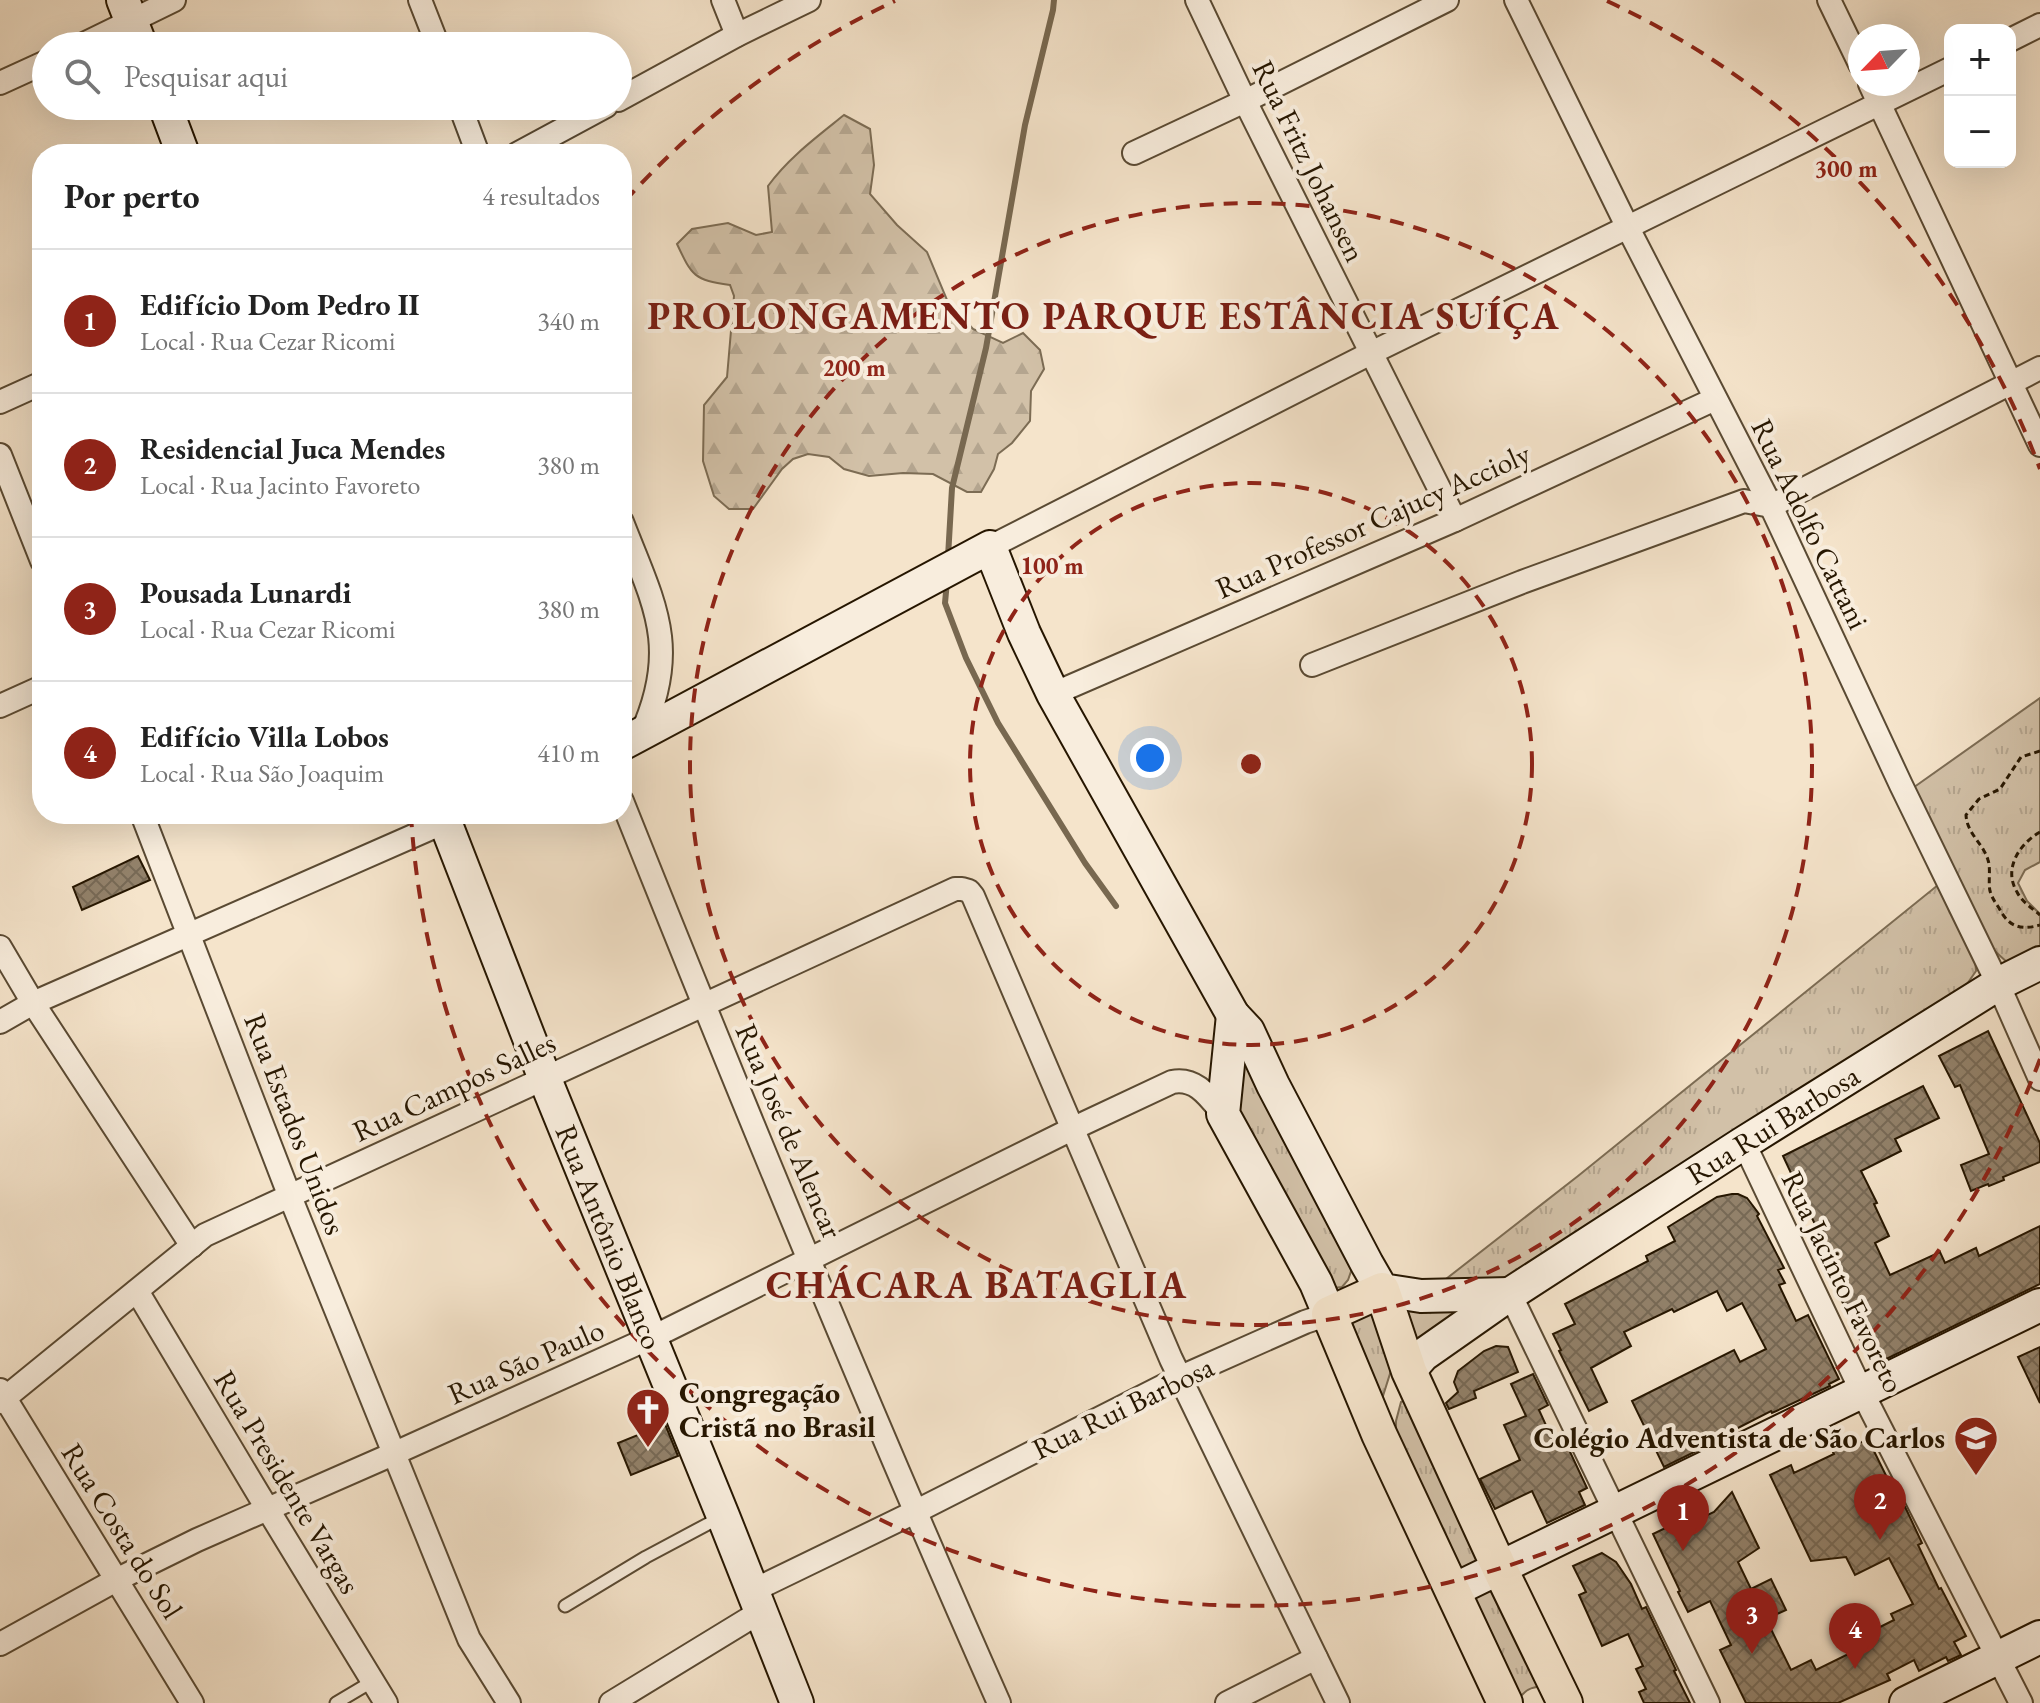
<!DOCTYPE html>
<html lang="pt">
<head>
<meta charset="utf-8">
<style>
  body { margin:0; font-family:"EB Garamond",serif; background:#f6f6f6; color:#222 }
  .controls { position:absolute; right:24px; top:24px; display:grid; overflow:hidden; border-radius:16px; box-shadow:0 8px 32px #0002 }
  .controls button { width:72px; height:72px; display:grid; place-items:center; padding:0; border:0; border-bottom:2px solid #e0e0e0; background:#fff; color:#222; font:40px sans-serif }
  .compass { position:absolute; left:1848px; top:24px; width:72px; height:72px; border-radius:50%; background:#fff; box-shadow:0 8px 32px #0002; rotate:245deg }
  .you { position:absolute; left:1150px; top:758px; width:28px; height:28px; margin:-20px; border:6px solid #fff; border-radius:50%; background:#1a73e8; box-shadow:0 0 0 12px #1a73e833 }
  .badge { display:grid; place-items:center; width:52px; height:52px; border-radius:50%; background:#8f2418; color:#fff; font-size:26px; font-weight:700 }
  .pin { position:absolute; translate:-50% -66px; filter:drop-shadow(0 2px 4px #0008) }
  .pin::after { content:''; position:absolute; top:42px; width:28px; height:24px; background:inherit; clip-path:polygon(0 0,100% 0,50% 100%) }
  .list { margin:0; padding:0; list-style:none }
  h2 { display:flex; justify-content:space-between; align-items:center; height:104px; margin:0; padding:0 32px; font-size:34px }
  h2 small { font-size:26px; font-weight:400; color:#767676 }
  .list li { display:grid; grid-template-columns:52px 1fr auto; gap:24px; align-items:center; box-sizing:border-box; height:144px; padding:0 32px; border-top:2px solid #e0e0e0 }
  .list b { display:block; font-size:30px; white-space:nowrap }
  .list p { margin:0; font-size:26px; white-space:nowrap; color:#767676 }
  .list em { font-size:26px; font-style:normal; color:#767676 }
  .icon { flex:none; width:44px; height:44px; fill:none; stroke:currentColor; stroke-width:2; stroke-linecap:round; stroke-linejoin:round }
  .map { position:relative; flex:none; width:2040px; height:1703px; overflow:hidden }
  .search { position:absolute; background:#fff; box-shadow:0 8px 32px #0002; left:32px; top:32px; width:600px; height:88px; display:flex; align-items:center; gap:20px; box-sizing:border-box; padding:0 28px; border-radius:44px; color:#767676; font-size:30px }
  .panel { position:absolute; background:#fff; box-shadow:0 8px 32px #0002; left:32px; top:144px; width:600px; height:680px; border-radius:32px }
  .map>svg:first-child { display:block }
  .grass { fill:url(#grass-tufts); stroke:#7c6c54; stroke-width:2 }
  .forest { fill:url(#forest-firs); stroke:#7c6c54; stroke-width:2 }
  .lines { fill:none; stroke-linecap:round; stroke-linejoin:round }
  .stream { stroke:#786850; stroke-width:6 }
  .building { fill:url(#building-cross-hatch); stroke:#261600; stroke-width:2 }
  .lane-casing { stroke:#5a4a33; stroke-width:15 }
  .street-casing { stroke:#5a4a33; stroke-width:26 }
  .secondary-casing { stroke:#261600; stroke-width:36 }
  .primary-casing { stroke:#261600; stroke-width:38 }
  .path { stroke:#261600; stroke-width:3; stroke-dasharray:6 4; stroke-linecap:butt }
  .lane { stroke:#f8eddd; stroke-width:11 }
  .street { stroke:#f8eddd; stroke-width:22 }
  .secondary { stroke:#f8eddd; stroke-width:32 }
  .primary { stroke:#f5e4cb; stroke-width:34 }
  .ring { fill:none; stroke:#8f2418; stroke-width:4; stroke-dasharray:14 10 }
  .labels { text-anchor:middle; stroke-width:8; stroke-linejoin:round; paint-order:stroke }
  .street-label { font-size:30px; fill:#261600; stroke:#f8eddd }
  .poi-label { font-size:30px; font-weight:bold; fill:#261600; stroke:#f8eddd; text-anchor:start }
  .district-label { font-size:38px; font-weight:bold; letter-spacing:2px; fill:#7a1f14; stroke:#f8eddd }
  .centre { fill:#8f2418; stroke:#f8eddd; stroke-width:4 }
  .ring-label { font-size:24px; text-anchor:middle; font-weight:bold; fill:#8f2418; stroke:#f8eddd; stroke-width:8; stroke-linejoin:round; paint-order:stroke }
</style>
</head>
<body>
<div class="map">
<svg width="2040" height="1703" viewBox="0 0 2040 1703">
  <defs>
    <pattern id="grass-tufts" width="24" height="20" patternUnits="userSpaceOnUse" patternTransform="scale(2)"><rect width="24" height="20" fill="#d2c1a8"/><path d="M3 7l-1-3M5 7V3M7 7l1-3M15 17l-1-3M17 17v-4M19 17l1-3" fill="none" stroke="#b4a58f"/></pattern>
    <pattern id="forest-firs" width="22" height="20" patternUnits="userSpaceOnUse" patternTransform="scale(2)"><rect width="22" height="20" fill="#d2c1a8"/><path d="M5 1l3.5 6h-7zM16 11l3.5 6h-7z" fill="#b4a58f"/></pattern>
    <pattern id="building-cross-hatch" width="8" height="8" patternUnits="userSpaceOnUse" patternTransform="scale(2)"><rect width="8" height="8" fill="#92816a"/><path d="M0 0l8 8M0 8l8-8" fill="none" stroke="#776955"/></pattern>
  </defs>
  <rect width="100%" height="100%" fill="#f5e4cb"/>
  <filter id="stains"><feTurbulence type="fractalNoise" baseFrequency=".0025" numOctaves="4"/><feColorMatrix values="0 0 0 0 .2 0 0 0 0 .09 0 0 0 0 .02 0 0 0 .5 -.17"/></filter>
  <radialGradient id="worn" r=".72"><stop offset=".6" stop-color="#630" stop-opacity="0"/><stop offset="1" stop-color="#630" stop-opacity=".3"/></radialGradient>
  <!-- grass -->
  <g class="grass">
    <path d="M2040,698V862L2025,870L2018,883L2027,901L2040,914V954L2009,964L1986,943L1910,790Z"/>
    <path d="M1938,885L1975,958L1976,971L1967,984L1743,1130L1499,1285L1437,1286L1578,1176Z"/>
    <path d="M1246,1064L1354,1263L1348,1280L1342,1287L1333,1288L1237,1121L1243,1067Z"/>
    <path d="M1404,1307L1460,1310L1417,1344Z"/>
    <path d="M1372,1309L1394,1361L1382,1399L1347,1317Z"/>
    <path d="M1405,1400L1478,1555L1475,1564L1462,1570L1457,1567L1396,1434V1421L1401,1402Z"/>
    <path d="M1490,1585L1544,1687C1533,1686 1525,1689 1519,1699L1471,1597Z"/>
  </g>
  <!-- forest -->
  <path class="forest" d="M844,115L870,129L874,165L870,194L897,225L927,252L947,300L973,329L1003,343L1023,333L1040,350L1044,369L1031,391L1030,421L1012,443L998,454L994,469L981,492H967L933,474L903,473L869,476L844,469L829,457L808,454L793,459L782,469L753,509H729L714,496L703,461L704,405L727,377L734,296L730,285C694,280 692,276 677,244L692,229L728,223L756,235L772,232L768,186C788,158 818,136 844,115Z"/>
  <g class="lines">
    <!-- stream -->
    <g class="stream">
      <path d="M948,557L952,488L986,348L1025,125L1053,10L1054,0"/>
      <path d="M947,581L945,603L966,658L998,723L1085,863L1116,906"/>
    </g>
  </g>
  <!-- building -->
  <g class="building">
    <path d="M138,856L150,880L82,910L73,887Z"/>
    <path d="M1988,1031L2040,1143V1162L2003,1177L2004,1180L1989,1186L1988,1184L1971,1191L1961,1165L1989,1154L1960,1085L1955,1087L1939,1056Z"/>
    <path d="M1923,1086L1939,1118L1895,1139L1901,1151L1861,1171L1877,1203L1874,1204L1889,1236L1875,1243L1890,1275L1940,1252L1945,1263L1976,1248L1979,1256L2040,1226V1284L1872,1366L1841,1299L1848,1296L1833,1265H1834L1783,1156Z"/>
    <path d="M1732,1194H1738L1747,1198L1759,1214L1757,1216L1784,1268L1778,1270L1785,1283L1779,1285L1796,1321L1808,1315L1839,1379L1829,1384L1830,1386L1772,1413L1771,1411L1730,1432L1731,1434L1664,1467L1632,1401L1734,1350L1740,1362L1766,1349L1742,1303L1727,1311L1717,1291L1674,1312L1672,1309L1624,1332L1631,1346L1591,1368L1607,1402L1589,1411L1559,1351L1561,1350L1553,1334L1575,1324L1565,1304L1648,1261L1646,1256L1675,1241L1668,1227L1717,1197Z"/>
    <path d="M1496,1346L1508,1347L1518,1372L1474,1391L1476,1398L1449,1409L1446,1403L1458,1392L1454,1382L1458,1371L1484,1351Z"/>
    <path d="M2040,1347V1403L2018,1357Z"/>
    <path d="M1533,1374L1548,1405L1539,1410L1554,1443L1564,1439L1587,1488L1579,1492L1585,1505L1547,1523L1532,1491L1495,1509L1480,1479L1520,1460L1504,1425L1526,1416L1511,1384Z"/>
    <path d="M665,1424L678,1456L631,1475L618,1443Z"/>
    <path d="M1868,1439L1902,1508L1905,1507L1907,1511L1922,1543L1918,1545L1939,1589L1941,1588L1966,1636L1954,1642L1961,1655L1948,1661L1946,1657L1919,1671L1914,1660L1887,1674L1890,1680L1838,1703H1746L1720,1650L1731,1645L1710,1601L1688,1612L1678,1592L1680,1591L1653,1534L1688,1517L1691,1523L1714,1512L1732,1492L1759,1548L1738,1562L1751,1589L1771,1579L1786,1610L1766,1619L1791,1670L1811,1660L1816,1670L1877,1640L1872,1631L1894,1620L1891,1614L1913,1604L1889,1558L1855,1575L1846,1557L1811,1561L1770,1475L1791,1465L1794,1473L1834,1454L1833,1452L1847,1445L1849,1448Z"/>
    <path d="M1602,1553L1616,1562L1631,1584L1642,1609L1646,1607L1676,1670L1674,1671L1690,1703H1644L1639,1692L1646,1689L1636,1669L1643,1666L1628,1634L1602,1646L1579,1595L1586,1592L1573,1566Z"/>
  </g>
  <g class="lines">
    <!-- lane casing -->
    <g class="lane-casing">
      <g id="lane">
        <path d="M565,1606L646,1557L721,1517"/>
        <path d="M336,1703L373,1681"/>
      </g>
    </g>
    <!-- street casing -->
    <g class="street-casing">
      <g id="street">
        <path d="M420,0L438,46"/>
        <path d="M723,0L737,35"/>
        <path d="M1197,0L1245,101L1455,520"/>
        <path d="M1516,0L1628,228L1771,506L1901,785L1998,984L2040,1079"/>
        <path d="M1829,0L1860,64"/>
        <path d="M2010,40L2040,25"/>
        <path d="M80,46L174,0"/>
        <path d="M0,83L46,62"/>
        <path d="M1870,84L2040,445"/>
        <path d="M618,100L737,35L809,0"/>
        <path d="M460,106L478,154"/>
        <path d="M1134,153L1245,101L1447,0"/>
        <path d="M517,154L606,106"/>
        <path d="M0,402L42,383"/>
        <path d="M0,455L42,561"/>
        <path d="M622,522C654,604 681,647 641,735"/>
        <path d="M990,547L1371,353L1950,69"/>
        <path d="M1312,665L1522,582L1744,501L1771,506L2040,368"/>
        <path d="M1053,694L1455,520L1715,399"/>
        <path d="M0,706L42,687"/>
        <path d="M622,801C743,1104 867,1405 999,1703"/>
        <path d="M142,814L285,1184L469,1639L509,1703"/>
        <path d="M0,947L33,1003L192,1246"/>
        <path d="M0,1022L33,1003L445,822"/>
        <path d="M1742,1144L1751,1158L1862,1392L2021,1703"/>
        <path d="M137,1291L259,1495L386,1703"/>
        <path d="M1510,1294L1708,1703"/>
        <path d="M0,1390L192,1703"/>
        <path d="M0,1402L205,1235L955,889H962L969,891L973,896L1171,1359L1338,1703"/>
        <path d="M752,1591L915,1512L1181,1377L1305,1322L1329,1314"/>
        <path d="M0,1644L116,1580L197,1540L393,1454L663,1332L1074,1128L1172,1082C1196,1077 1209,1097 1223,1114"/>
        <path d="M611,1703L760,1612"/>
        <path d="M1227,1703L1316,1658"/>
      </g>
    </g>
    <!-- secondary casing -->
    <g class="secondary-casing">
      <g id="secondary">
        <path d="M123,0L141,46"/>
        <path d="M165,106L183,154"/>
        <path d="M622,744L990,547L1024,633L1053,694L1233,1015L1248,1031L1273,1085L1367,1264L1382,1290L1421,1296L1510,1294"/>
        <path d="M442,814L545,1079L723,1516L797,1703"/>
        <path d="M1233,1015L1223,1114L1316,1283L1329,1314"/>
        <path d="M1409,1371L1423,1355L1510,1294L1742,1144L1998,984L2040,963"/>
        <path d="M1452,1591L2040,1305"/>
        <path d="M1906,1703L2040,1637"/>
      </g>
    </g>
    <!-- primary casing -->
    <g class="primary-casing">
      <path id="primary" d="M1505,1703L1379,1434L1329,1314L1382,1290L1409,1371L1499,1567L1565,1703"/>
    </g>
    <!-- path -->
    <g class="path">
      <path d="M2040,751L2021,757L2000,789L1979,799L1966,815C1967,834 1983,843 1988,860C1991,869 1988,882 1990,891C1992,898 1995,902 1999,908C2008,926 2020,931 2040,925"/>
      <path d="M2040,832C2019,844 2003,869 2017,892C2022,902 2032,908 2040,915"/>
    </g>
    <!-- lane -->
    <use href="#lane" class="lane"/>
    <!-- street -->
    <use href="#street" class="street"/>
    <!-- secondary -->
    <use href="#secondary" class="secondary"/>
    <!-- primary -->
    <use href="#primary" class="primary"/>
  </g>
  <!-- distance rings -->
  <g class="ring">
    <circle cx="1251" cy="764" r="281"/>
    <circle cx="1251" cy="764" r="561"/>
    <path d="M2040 1059A842 842 0 0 1 411 815M625 201A842 842 0 0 1 895 1M1607 1A842 842 0 0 1 2040 469"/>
  </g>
  <!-- icons -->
  <defs>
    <g id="church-pin" transform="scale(2.3)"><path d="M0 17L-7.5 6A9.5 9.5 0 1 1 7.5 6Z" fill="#8f2418" stroke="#f8eddd"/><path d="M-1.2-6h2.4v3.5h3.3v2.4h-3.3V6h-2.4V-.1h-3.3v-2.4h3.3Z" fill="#fff"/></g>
    <g id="school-pin" transform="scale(2.3)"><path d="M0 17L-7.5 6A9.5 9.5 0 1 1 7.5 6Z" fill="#8f2418" stroke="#f8eddd"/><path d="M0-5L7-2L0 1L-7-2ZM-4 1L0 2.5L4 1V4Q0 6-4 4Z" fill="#fff"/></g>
  </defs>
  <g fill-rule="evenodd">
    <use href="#church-pin" x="648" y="1410"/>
    <use href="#school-pin" x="1976" y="1438"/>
  </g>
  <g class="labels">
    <!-- street labels -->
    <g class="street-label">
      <text transform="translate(1309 161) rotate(64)" y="10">Rua Fritz Johansen</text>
      <text transform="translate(1373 521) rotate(-24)" y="10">Rua Professor Cajucy Accioly</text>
      <text transform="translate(1810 524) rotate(64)" y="10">Rua Adolfo Cattani</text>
      <text transform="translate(454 1087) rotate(-25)" y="10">Rua Campos Salles</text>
      <text transform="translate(295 1124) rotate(69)" y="10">Rua Estados Unidos</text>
      <text transform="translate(1773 1125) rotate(-32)" y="10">Rua Rui Barbosa</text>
      <text transform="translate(789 1131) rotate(67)" y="10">Rua José de Alencar</text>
      <text transform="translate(609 1237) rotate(68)" y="10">Rua Antônio Blanco</text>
      <text transform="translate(1843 1282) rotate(64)" y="10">Rua Jacinto Favoreto</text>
      <text transform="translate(526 1362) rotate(-24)" y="10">Rua São Paulo</text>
      <text transform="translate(1123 1408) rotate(-26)" y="10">Rua Rui Barbosa</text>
      <text transform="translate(287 1482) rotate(59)" y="10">Rua Presidente Vargas</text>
      <text transform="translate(122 1531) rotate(58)" y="10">Rua Costa do Sol</text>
    </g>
    <!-- poi labels -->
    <g class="poi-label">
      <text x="679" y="1403">Congregação<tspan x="679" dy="34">Cristã no Brasil</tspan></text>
      <text x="1945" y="1448" text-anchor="end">Colégio Adventista de São Carlos</text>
    </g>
    <!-- district labels -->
    <g class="district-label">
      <text x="1104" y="329">PROLONGAMENTO PARQUE ESTÂNCIA SUÍÇA</text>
      <text x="977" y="1298">CHÁCARA BATAGLIA</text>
    </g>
  </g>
  <circle cx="1251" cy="764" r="12" class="centre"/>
  <g class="ring-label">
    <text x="1846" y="177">300 m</text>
    <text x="854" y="376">200 m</text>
    <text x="1052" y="574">100 m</text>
  </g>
  <rect width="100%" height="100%" filter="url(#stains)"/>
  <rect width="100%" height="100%" fill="url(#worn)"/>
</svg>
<div class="controls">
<button>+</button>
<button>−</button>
</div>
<svg class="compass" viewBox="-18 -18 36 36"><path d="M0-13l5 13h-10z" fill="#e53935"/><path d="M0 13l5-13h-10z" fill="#767676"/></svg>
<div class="you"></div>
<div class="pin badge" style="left:1683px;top:1551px">1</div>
<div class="pin badge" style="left:1880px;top:1540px">2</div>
<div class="pin badge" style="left:1752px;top:1654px">3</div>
<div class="pin badge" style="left:1855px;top:1669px">4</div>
<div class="search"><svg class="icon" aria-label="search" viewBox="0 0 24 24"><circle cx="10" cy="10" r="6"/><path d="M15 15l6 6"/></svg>Pesquisar aqui</div>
<section class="panel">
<h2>Por perto<small>4 resultados</small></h2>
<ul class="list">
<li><span class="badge">1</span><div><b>Edifício Dom Pedro II</b><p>Local · Rua Cezar Ricomi</p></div><em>340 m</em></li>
<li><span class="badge">2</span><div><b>Residencial Juca Mendes</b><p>Local · Rua Jacinto Favoreto</p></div><em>380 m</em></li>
<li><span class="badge">3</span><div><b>Pousada Lunardi</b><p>Local · Rua Cezar Ricomi</p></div><em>380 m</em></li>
<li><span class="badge">4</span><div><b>Edifício Villa Lobos</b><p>Local · Rua São Joaquim</p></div><em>410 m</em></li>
</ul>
</section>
</div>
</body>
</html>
